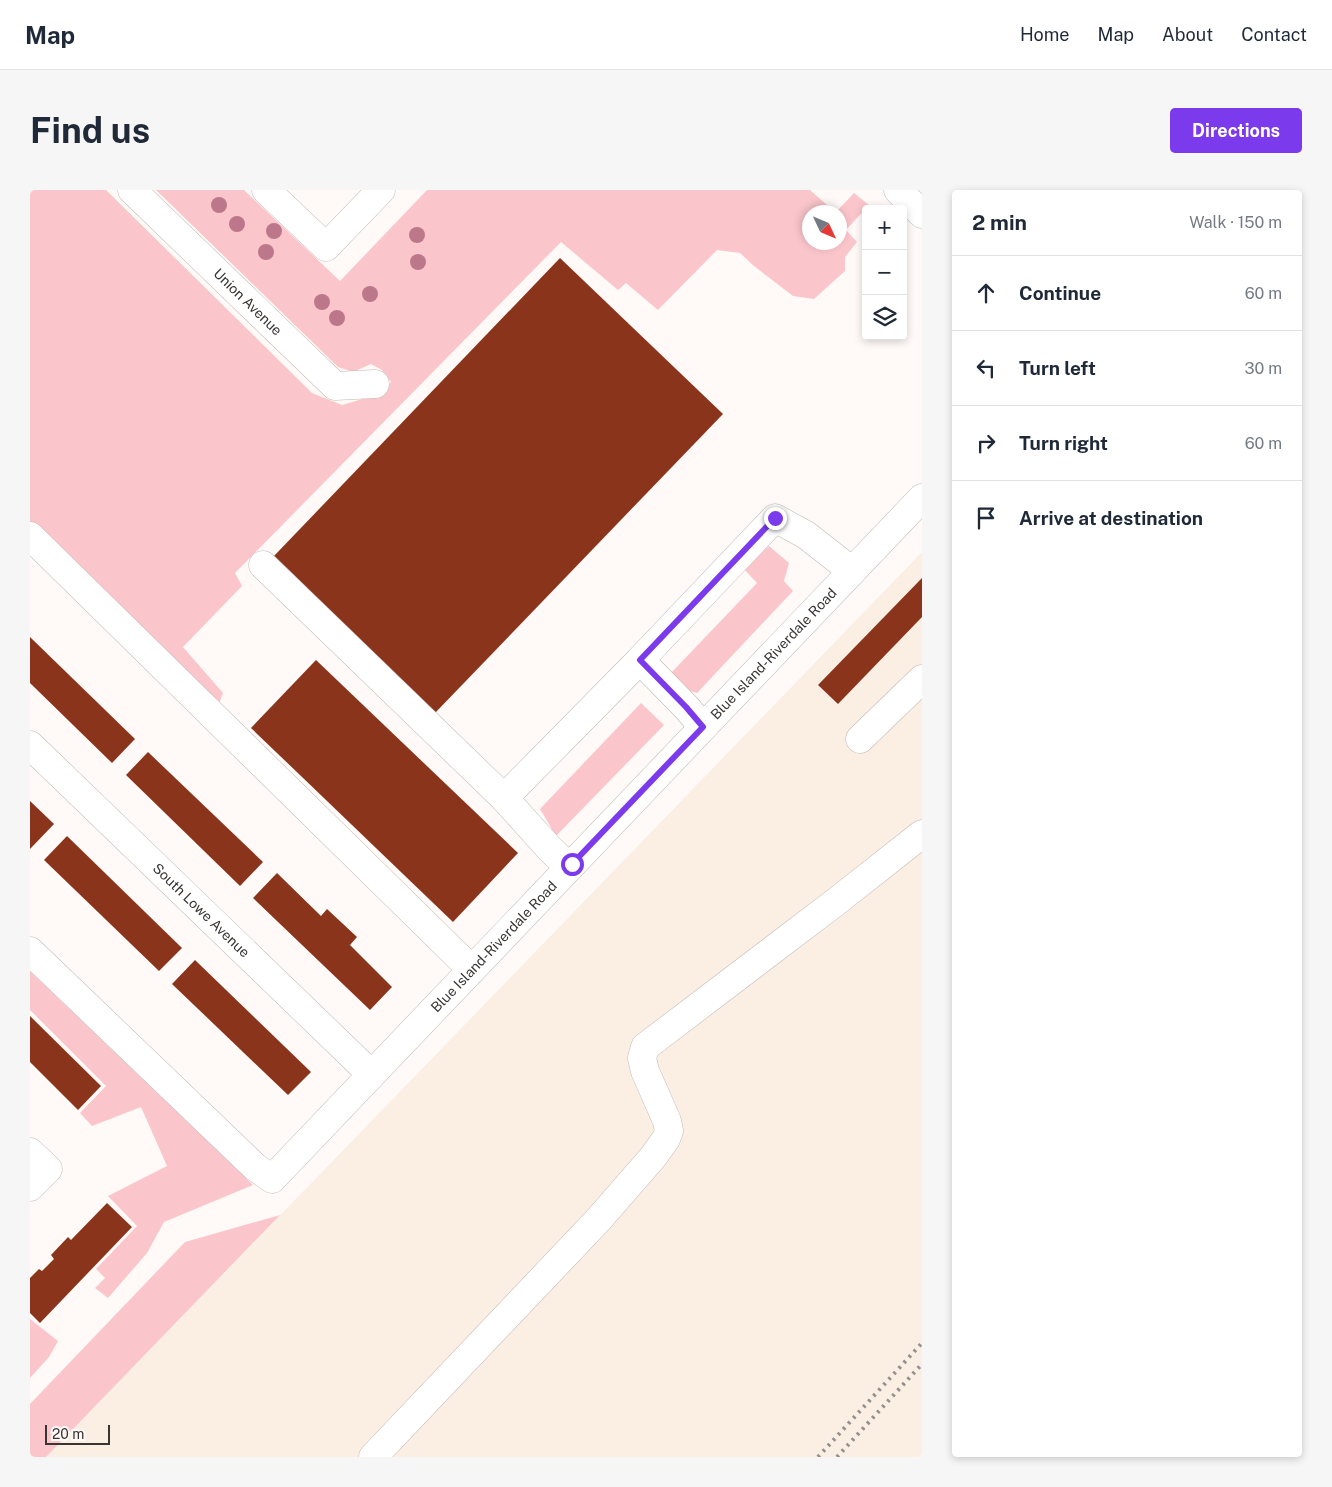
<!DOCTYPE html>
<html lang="en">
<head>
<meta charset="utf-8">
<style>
  body { margin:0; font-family:"Public Sans",sans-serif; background:#f6f6f7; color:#1f2937 }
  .controls { position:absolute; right:15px; top:15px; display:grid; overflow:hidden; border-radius:5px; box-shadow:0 2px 8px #0003 }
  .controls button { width:45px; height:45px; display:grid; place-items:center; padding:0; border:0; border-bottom:1px solid #e0e1e3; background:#fff; color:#1f2937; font:25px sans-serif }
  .compass { position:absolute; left:772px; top:15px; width:45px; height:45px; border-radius:50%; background:#fff; box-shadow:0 2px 8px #0003; rotate:134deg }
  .scale { position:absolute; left:15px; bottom:12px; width:65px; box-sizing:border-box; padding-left:5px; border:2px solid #383533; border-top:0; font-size:14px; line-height:18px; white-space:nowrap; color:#383533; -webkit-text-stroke:4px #fffaf7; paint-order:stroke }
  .stop { position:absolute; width:15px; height:15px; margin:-11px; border:4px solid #7c3aed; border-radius:50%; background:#fff }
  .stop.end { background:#7c3aed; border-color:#fff; box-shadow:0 1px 5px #0008 }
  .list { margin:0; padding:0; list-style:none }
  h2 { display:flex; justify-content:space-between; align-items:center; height:65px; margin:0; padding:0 20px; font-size:21px }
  h2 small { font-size:16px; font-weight:400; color:#747a83 }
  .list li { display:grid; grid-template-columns:32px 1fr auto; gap:15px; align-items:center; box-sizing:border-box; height:75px; padding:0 20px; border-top:1px solid #e0e1e3 }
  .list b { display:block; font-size:19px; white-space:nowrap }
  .list em { font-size:16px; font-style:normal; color:#747a83 }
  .icon { flex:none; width:28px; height:28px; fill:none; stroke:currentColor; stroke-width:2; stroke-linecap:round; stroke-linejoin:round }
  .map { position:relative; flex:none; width:892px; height:1267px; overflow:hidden; border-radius:5px }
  header { display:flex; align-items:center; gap:30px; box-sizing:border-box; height:70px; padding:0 25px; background:#fff; border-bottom:1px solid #e0e1e3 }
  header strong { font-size:24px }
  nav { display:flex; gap:28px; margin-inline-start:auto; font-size:18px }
  .intro { display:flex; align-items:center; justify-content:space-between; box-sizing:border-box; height:120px; padding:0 30px }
  h1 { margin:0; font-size:35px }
  .button { padding:12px 22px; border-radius:5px; background:#7c3aed; color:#fff; font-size:18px; font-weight:700 }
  main { display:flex; gap:30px; padding:0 30px }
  aside { flex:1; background:#fff; border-radius:5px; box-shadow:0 2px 8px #0003 }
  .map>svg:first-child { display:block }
  .built { fill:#fbeee3 }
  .green { fill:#fbc6cb }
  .building { fill:#8b341c }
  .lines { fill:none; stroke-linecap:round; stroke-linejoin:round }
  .minor-casing { stroke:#bfb8b3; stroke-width:29 }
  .minor { stroke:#fff; stroke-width:28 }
  .rail { stroke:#94908e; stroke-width:4; stroke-dasharray:2.5 5; stroke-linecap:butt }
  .tree { fill:#bd778b }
  .route { stroke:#7c3aed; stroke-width:6 }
  .labels { text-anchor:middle; stroke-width:5; stroke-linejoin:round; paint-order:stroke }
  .street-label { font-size:14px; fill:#383533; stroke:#fffaf7 }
</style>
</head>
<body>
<header>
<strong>Map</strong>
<nav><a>Home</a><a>Map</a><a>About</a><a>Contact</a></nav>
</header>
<div class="intro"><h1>Find us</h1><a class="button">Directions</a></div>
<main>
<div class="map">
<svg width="892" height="1267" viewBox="0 0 892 1267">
  <rect width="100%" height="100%" fill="#fffaf7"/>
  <!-- built -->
  <path class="built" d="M892,362V1267H16L480,788Z"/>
  <!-- green -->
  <g class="green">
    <path d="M0,0H76L282,203L312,215L353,203L361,192L352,180L341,174L323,182L308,177L126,0H214L310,91L397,0H780L805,22H779V52H809V22H806L824,3L839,15L816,40L827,52L815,67V81L784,109L763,106L724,76L710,63L687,60L628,120L596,93L588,100L531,52L205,383L212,396L153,457L193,503L189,514L0,332Z"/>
    <path d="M739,356L759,373L754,391L763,401L667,503L660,501L641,483L727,393L714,379Z"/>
    <path d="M611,513L634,535L526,646L510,619Z"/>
    <path d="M0,781L223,995L134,1032L117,1063L78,1108L65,1098L75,1088L66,1079L107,1036L78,1006L137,976L111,917L62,936L50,923L76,896L0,820Z"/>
    <path d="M250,1025L16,1267H0V1214L155,1052Z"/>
    <path d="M0,1129L28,1151L19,1167L0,1188Z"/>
  </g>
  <!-- building -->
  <g class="building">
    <path d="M530,68L693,224L405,523L244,366Z"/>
    <path d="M892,388V427L808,514L788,495Z"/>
    <path d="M0,447L105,549L82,573L0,493Z"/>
    <path d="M286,470L488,663L423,732L221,538Z"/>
    <path d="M118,562L233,672L210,696L96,585Z"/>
    <path d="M0,611L24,634L0,659Z"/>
    <path d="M37,646L152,758L129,781L14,670Z"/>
    <path d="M247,683L291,726L297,719L327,747L320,755L362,797L340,820L223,708Z"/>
    <path d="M165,770L281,882L258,905L142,794Z"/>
    <path d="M0,826L71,896L48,920L0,872Z"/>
    <path d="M77,1013L102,1037L10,1133L0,1123V1088L9,1079L12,1081L24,1069L21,1065L38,1047L41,1050Z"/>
  </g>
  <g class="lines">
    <!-- minor casing -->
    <g class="minor-casing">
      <g id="minor">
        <path id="s1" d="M102,0L305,196L345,194"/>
        <path d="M236,0L296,57L351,0"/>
        <path d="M868,0L892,24"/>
        <path d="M0,346L441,779"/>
        <path d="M233,375L474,608"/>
        <path d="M610,470L745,328L776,345L822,381"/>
        <path d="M830,549L892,489"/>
        <path id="s2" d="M0,555L341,884"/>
        <path d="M539,677L520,659L474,608L610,470L656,517L673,537"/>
        <path id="s3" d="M0,761L225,977L242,989L892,308"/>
        <path d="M0,962L18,979L0,997"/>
        <path d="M343,1267L569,1029L623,967L636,949L639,941L637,931L615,881L612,868L615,857L807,711L892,644"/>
      </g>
    </g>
    <!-- minor -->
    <use href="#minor" class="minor"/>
    <!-- rail -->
    <g class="rail">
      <path d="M788,1267L892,1153"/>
      <path d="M807,1267L892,1174"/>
    </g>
  </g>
  <!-- trees -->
  <g class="tree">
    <circle cx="189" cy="15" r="8"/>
    <circle cx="207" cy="34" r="8"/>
    <circle cx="244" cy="41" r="8"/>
    <circle cx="387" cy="45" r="8"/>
    <circle cx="236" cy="62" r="8"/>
    <circle cx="388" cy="72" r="8"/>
    <circle cx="340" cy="104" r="8"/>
    <circle cx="292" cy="112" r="8"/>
    <circle cx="307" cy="128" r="8"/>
  </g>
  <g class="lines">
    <!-- route -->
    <path class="route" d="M542,674L673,537L656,517L610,470L745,328"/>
  </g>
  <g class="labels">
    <!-- street labels -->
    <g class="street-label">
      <text dy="5" stroke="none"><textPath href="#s1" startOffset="161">Union Avenue</textPath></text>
      <text dy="5" stroke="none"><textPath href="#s3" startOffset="1059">Blue Island-Riverdale Road</textPath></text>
      <text dy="5" stroke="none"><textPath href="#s2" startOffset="238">South Lowe Avenue</textPath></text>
      <text dy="5" stroke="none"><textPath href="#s3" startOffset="654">Blue Island-Riverdale Road</textPath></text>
    </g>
  </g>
</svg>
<div class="controls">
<button>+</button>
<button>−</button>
<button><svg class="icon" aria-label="layers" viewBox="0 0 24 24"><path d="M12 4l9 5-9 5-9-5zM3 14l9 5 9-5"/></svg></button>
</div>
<svg class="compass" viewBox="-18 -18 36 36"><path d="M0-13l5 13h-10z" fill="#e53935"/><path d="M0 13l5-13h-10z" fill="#747a83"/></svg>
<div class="scale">20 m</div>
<div class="stop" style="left:542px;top:674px"></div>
<div class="stop end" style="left:745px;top:328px"></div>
</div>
<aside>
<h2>2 min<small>Walk · 150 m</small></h2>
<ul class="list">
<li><svg class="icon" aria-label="ahead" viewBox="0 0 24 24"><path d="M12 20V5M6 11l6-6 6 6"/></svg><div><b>Continue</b></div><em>60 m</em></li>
<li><svg class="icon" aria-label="left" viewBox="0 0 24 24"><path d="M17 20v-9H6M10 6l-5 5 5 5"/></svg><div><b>Turn left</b></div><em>30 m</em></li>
<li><svg class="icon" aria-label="right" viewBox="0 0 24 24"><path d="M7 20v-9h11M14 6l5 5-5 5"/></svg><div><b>Turn right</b></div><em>60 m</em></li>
<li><svg class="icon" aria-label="arrive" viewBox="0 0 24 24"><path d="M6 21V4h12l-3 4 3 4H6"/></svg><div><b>Arrive at destination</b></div></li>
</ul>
</aside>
</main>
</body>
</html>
